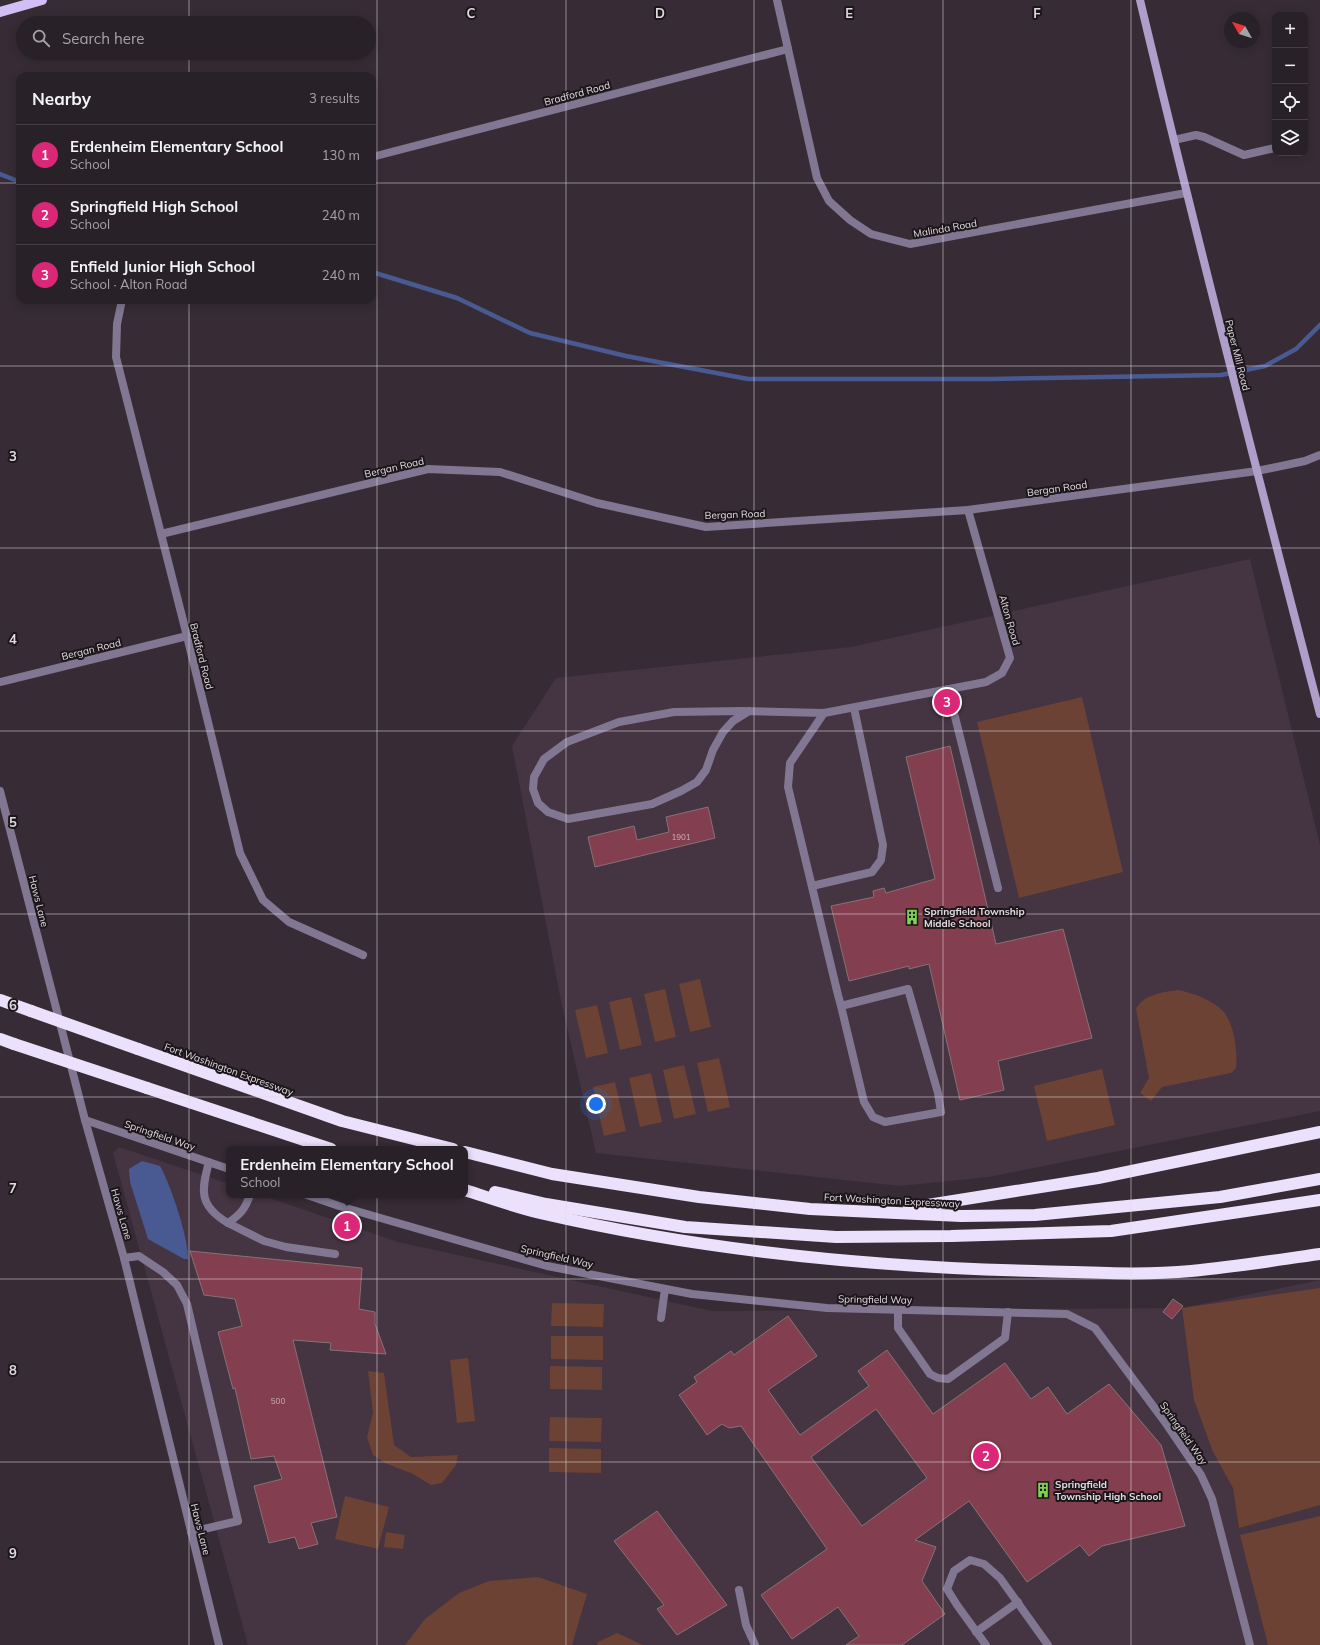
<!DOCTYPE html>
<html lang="en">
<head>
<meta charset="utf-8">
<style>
  body { margin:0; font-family:Mulish,sans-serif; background:#352e34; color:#f1f3f6 }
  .controls { position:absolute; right:12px; top:12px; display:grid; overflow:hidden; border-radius:8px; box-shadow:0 2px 10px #0003 }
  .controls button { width:36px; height:36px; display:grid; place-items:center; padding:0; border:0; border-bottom:1px solid #453e45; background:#292128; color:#f1f3f6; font:20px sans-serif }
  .compass { position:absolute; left:1224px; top:12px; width:36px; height:36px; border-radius:50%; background:#292128; box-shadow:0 2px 10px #0003; rotate:309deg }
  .you { position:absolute; left:596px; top:1104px; width:14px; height:14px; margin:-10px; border:3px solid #fff; border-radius:50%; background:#1a73e8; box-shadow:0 0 0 6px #1a73e833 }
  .badge { display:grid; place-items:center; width:26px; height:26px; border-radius:50%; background:#db2777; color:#fff; font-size:13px; font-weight:700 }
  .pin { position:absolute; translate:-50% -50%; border:2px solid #fff; box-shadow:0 1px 4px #0006 }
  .popup { position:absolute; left:226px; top:1146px; width:242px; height:52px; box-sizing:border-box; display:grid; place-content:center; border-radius:8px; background:#292128; filter:drop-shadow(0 1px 3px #0005); font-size:13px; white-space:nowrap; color:#a5a3a8 }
  .popup b { font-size:15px; color:#f1f3f6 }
  .popup::after { content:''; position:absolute; left:50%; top:100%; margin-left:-8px; border:8px solid transparent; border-top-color:#292128 }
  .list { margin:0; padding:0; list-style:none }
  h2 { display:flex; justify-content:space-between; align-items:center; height:52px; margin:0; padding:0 16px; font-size:17px }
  h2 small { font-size:13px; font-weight:400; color:#a5a3a8 }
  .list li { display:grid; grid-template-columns:26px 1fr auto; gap:12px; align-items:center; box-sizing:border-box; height:60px; padding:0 16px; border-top:1px solid #453e45 }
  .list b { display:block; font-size:15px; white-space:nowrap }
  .list p { margin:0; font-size:13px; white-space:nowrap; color:#a5a3a8 }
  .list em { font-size:13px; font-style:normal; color:#a5a3a8 }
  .icon { flex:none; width:22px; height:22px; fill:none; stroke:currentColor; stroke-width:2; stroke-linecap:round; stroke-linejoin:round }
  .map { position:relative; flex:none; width:1320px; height:1645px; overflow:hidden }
  .search { position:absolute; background:#292128; box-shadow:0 2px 10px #0003; left:16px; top:16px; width:360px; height:44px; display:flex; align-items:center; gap:10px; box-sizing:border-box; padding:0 14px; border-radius:22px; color:#a5a3a8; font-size:15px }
  .panel { position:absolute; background:#292128; box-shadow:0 2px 10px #0003; left:16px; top:72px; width:360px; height:232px; border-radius:12px }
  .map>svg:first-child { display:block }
  .built { fill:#453441 }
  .green { fill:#6c4234 }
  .water { fill:#495a93 }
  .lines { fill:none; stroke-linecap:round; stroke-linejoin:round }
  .stream { stroke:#495a93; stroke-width:4.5 }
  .building { fill:#833f4f; stroke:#857376; fill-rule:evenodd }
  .lane { stroke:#817792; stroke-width:8 }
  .street { stroke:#817792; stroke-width:8 }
  .secondary { stroke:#ae9ec9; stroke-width:8 }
  .primary { stroke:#d2bdf4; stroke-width:10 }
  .highway { stroke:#ebe1fc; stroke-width:12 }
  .highway-bridge { stroke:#ebe1fc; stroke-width:12 }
  .grid { fill:none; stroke:#e1dadf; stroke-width:1; stroke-opacity:0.55 }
  .labels { text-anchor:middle; stroke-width:4; stroke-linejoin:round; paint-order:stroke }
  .number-label { font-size:8px; fill:#cab3bb }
  .street-label { font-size:10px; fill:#e1dadf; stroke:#1b161a }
  .poi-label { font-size:10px; font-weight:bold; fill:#e1dadf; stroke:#1b161a; text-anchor:start }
  .grid-label { font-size:13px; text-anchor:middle; font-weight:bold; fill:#e1dadf; stroke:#1b161a; stroke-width:4; stroke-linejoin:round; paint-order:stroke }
</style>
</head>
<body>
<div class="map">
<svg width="1320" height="1645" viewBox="0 0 1320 1645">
  <rect width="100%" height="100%" fill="#372c35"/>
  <!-- built -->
  <g class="built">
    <path d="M1250,559L1320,845V1111L989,1177L900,1186L596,1153L561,1001L512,746L556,678L851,647Z"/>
    <path d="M119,1147L229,1184V1195H261L398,1242L712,1311L1182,1308L1320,1280V1645H248L113,1153Z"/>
  </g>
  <!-- green -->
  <g class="green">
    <path d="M1082,697L1123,872L1019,898L977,722Z"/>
    <path d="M700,979L711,1027L690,1032L679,984Z"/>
    <path d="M665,989L676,1037L655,1042L644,994Z"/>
    <path d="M1178,990C1193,993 1212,1000 1223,1011C1234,1023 1238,1052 1236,1068L1231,1073L1162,1087L1151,1101L1140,1093L1149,1078L1136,1009C1144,994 1163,992 1178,990Z"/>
    <path d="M631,997L642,1045L620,1050L609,1002Z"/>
    <path d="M597,1005L608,1053L586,1058L575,1010Z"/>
    <path d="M719,1058L730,1107L708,1112L697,1063Z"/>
    <path d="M684,1065L696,1114L674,1119L663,1070Z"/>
    <path d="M1102,1069L1115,1125L1047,1141L1034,1086Z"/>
    <path d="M651,1073L662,1122L640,1127L629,1078Z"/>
    <path d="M615,1082L626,1131L604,1136L593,1087Z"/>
    <path d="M1320,1288V1505L1239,1528L1233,1488L1213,1452L1194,1400L1182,1308Z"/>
    <path d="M552,1303L604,1304L603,1327L551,1326Z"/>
    <path d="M551,1336H603V1360L551,1359Z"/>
    <path d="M468,1358L475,1421L457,1423L450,1360Z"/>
    <path d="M550,1366L602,1367V1390L550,1389Z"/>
    <path d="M368,1371L384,1373L394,1445L411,1457L458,1455L456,1465L442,1483L431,1485L413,1474L385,1463L373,1455L367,1437L373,1413Z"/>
    <path d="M550,1417L602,1418L601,1442L549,1441Z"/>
    <path d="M549,1448L601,1449V1473L549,1472Z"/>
    <path d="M345,1496L389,1507L378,1549L335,1539Z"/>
    <path d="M1320,1516V1645H1268L1240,1535Z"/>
    <path d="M386,1532L405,1535L403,1549L384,1547Z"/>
    <path d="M538,1577L587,1594L572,1645H405L425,1619L459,1593L489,1581Z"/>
    <path d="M617,1633L643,1645H597L598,1642Z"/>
  </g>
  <!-- water -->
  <path class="water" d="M142,1161L160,1166C171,1186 188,1236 188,1259H184L148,1239L130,1182L129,1169Z"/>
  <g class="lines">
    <!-- stream -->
    <g class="stream">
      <path d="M0,174L20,182"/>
      <path d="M372,272L457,298L530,333L626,356L748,379H990L1221,375L1265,366L1296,349L1320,325"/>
    </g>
  </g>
  <!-- building -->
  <g class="building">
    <path d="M950,746L996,944L1063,929L1092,1038L998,1061L1004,1090L960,1100L929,964L909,969V966L849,981L831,906L874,897L873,891L884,888L886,893L935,879L906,757Z"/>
    <path d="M708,807L715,838L595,867L588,837L634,826L637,840L669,832L666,817Z"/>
    <path d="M190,1251L362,1268L359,1309L375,1312V1324L386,1354L330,1350L331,1343L293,1340L337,1517L311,1523L318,1544L299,1549L295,1537L269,1543L254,1486L282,1479L274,1456L251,1459L235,1388L233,1389L218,1332L242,1326L235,1299L204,1295Z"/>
    <path d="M1173,1299L1183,1306L1172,1319L1163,1312Z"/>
    <path d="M788,1316L817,1356L768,1390L800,1435L869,1386L858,1371L887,1350L933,1414L1005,1363L1031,1399L1048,1387L1067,1414L1109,1384L1161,1445L1185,1526L1102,1546L1089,1556L1080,1545L1027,1582L969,1501L915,1540L936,1547L922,1581L945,1614L902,1645H846L859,1636L838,1607L792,1639L761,1595L827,1549L741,1426L729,1428L722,1424L707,1435L679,1395L697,1382L694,1377L731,1351L734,1355ZM876,1409L927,1478L862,1526L811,1457Z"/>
    <path d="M657,1511L727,1605L677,1635L657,1609L664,1605L614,1541Z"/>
  </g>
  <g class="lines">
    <!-- lane -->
    <g class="lane">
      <path d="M1174,140L1196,135L1204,137L1244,155L1275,148"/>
      <path d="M948,689L998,888"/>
      <path d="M749,711L733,721L723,732L713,750L706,770L697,782L681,791L652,804L568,819L548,812L538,803L533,789L534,777L544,759L567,742L619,722L674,712L741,711L824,713"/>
      <path d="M824,713L790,763L788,787L838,995L841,1006L864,1102L873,1117L885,1122L941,1112L938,1093L908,989L841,1006"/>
      <path d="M812,886L872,872L881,860L883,845L854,708"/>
      <path d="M85,1120L229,1169"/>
      <path d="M209,1162C201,1191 199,1206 228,1223C241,1214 245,1209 250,1195"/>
      <path d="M307,1195L339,1206L547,1266L692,1294L827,1308L1067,1314L1095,1328L1165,1422L1201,1475L1212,1499L1250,1645"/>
      <path d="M228,1223L264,1241L286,1247L335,1254"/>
      <path d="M124,1258L139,1256L163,1272L177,1285L187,1304L238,1521L191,1532"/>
      <path d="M898,1310V1328L930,1374L938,1378L948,1379L1005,1338L1008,1312"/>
      <path d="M661,1318L665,1289"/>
      <path d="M739,1590L746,1625L755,1645"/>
      <path d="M976,1632L1018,1602"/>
      <path d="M986,1645L957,1605L947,1589L954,1571L970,1560L984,1564L1000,1578L1048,1645"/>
    </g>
    <!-- street -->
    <g class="street">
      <path d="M777,0L817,178L829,201L850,220L871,234L910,244L1186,193"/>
      <path d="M372,157L788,49"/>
      <path d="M122,300L117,324L116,357L187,636L240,853L263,900L289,922L363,955"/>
      <path d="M161,534L428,469L500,472L597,503L706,527L968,510L1257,471L1305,461L1320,455"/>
      <path d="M0,682L187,636"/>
      <path d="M824,713L986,682L1002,673L1010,658L968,510"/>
      <path d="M0,791L85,1120L124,1258L219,1645"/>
    </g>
    <!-- secondary -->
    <path class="secondary" d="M1140,0C1197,239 1258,477 1320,714"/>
    <!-- primary -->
    <path class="primary" d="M0,12L42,0"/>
    <!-- highway -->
    <g class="highway">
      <path d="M0,1000L31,1011"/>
      <path d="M0,1039L14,1044"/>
      <path d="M138,1049L342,1121L453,1149"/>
      <path d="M147,1088L331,1149"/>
      <path d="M465,1152L552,1174L699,1197L810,1209L961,1216L1035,1215L1220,1197L1320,1179"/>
      <path d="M465,1190C490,1198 515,1207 540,1213C699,1250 871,1267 1035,1271C1086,1272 1139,1276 1191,1271C1234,1267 1277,1260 1320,1254"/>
      <path d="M495,1192L546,1204L685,1227L836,1237L951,1236L1111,1231L1320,1200"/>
      <path d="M909,1208L1098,1178L1320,1132"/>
    </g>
    <!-- highway-bridge -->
    <g class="highway-bridge">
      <path d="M31,1011L138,1049"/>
      <path d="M14,1044L147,1088"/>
    </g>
  </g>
  <!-- grid -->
  <path class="grid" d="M189,0V23M377,0V1645M566,0V1645M754,0V1645M943,0V1645M1131,0V1645M189,53V76M0,183H20M372,183H1320M189,300V1645M0,366H1320M0,548H1320M0,731H1320M0,914H1320M0,1097H1320M0,1279H1320M0,1462H1320"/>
  <!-- icons -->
  <defs>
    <g id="building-bare" transform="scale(1.2)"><path d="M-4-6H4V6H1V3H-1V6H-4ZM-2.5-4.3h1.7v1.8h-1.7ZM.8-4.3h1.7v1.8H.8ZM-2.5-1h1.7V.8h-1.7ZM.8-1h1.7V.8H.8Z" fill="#7ed153" stroke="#1b161a" stroke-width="2.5" paint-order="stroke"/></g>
  </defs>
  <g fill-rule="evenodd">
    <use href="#building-bare" x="912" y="917"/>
    <use href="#building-bare" x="1043" y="1490"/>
  </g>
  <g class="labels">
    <!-- number labels -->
    <g class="number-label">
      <text x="681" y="840">1901</text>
      <text x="278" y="1404">500</text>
    </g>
    <!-- street labels -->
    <g class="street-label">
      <text transform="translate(577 93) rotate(-15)" y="4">Bradford Road</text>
      <text transform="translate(945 228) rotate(-10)" y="4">Malinda Road</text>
      <text transform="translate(1238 355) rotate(76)" y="4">Paper Mill Road</text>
      <text transform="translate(394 467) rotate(-13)" y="4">Bergan Road</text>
      <text transform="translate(1057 488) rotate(-8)" y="4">Bergan Road</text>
      <text transform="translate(735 514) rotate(-2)" y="4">Bergan Road</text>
      <text transform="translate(1010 620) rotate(74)" y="4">Alton Road</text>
      <text transform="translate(91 649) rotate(-14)" y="4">Bergan Road</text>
      <text transform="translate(202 656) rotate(76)" y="4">Bradford Road</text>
      <text transform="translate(39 901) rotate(76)" y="4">Haws Lane</text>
      <text transform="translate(229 1069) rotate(20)" y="4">Fort Washington Expressway</text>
      <text transform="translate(160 1135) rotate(19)" y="4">Springfield Way</text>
      <text transform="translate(892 1200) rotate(3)" y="4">Fort Washington Expressway</text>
      <text transform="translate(122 1214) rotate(74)" y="4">Haws Lane</text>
      <text transform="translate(557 1256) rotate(13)" y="4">Springfield Way</text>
      <text transform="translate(875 1299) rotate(1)" y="4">Springfield Way</text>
      <text transform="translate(1184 1433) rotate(55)" y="4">Springfield Way</text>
      <text transform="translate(201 1529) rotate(76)" y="4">Haws Lane</text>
    </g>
    <!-- poi labels -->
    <g class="poi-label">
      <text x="924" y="915">Springfield Township<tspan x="924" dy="12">Middle School</tspan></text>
      <text x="1055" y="1488">Springfield<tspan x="1055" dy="12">Township High School</tspan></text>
    </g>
  </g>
  <g class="grid-label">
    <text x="471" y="18">C</text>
    <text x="660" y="18">D</text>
    <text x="849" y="18">E</text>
    <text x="1037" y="18">F</text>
    <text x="13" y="461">3</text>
    <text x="13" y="644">4</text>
    <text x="13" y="827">5</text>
    <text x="13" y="1010">6</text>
    <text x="13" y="1193">7</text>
    <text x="13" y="1375">8</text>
    <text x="13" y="1558">9</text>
  </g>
</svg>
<div class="controls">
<button>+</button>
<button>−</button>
<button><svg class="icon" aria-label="locate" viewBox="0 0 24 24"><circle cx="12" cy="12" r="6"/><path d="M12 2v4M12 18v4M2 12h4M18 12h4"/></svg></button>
<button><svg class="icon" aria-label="layers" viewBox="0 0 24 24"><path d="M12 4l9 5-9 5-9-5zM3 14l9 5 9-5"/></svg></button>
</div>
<svg class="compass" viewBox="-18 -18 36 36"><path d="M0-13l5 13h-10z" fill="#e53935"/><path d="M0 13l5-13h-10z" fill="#a5a3a8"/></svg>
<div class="you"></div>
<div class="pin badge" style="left:347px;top:1226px">1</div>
<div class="popup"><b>Erdenheim Elementary School</b>School</div>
<div class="pin badge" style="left:986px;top:1456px">2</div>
<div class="pin badge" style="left:947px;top:702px">3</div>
<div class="search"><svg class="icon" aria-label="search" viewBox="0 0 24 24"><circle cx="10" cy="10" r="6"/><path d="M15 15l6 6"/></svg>Search here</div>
<section class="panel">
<h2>Nearby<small>3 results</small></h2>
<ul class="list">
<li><span class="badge">1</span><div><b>Erdenheim Elementary School</b><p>School</p></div><em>130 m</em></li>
<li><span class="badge">2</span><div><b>Springfield High School</b><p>School</p></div><em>240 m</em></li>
<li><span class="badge">3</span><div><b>Enfield Junior High School</b><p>School · Alton Road</p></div><em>240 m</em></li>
</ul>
</section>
</div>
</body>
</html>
